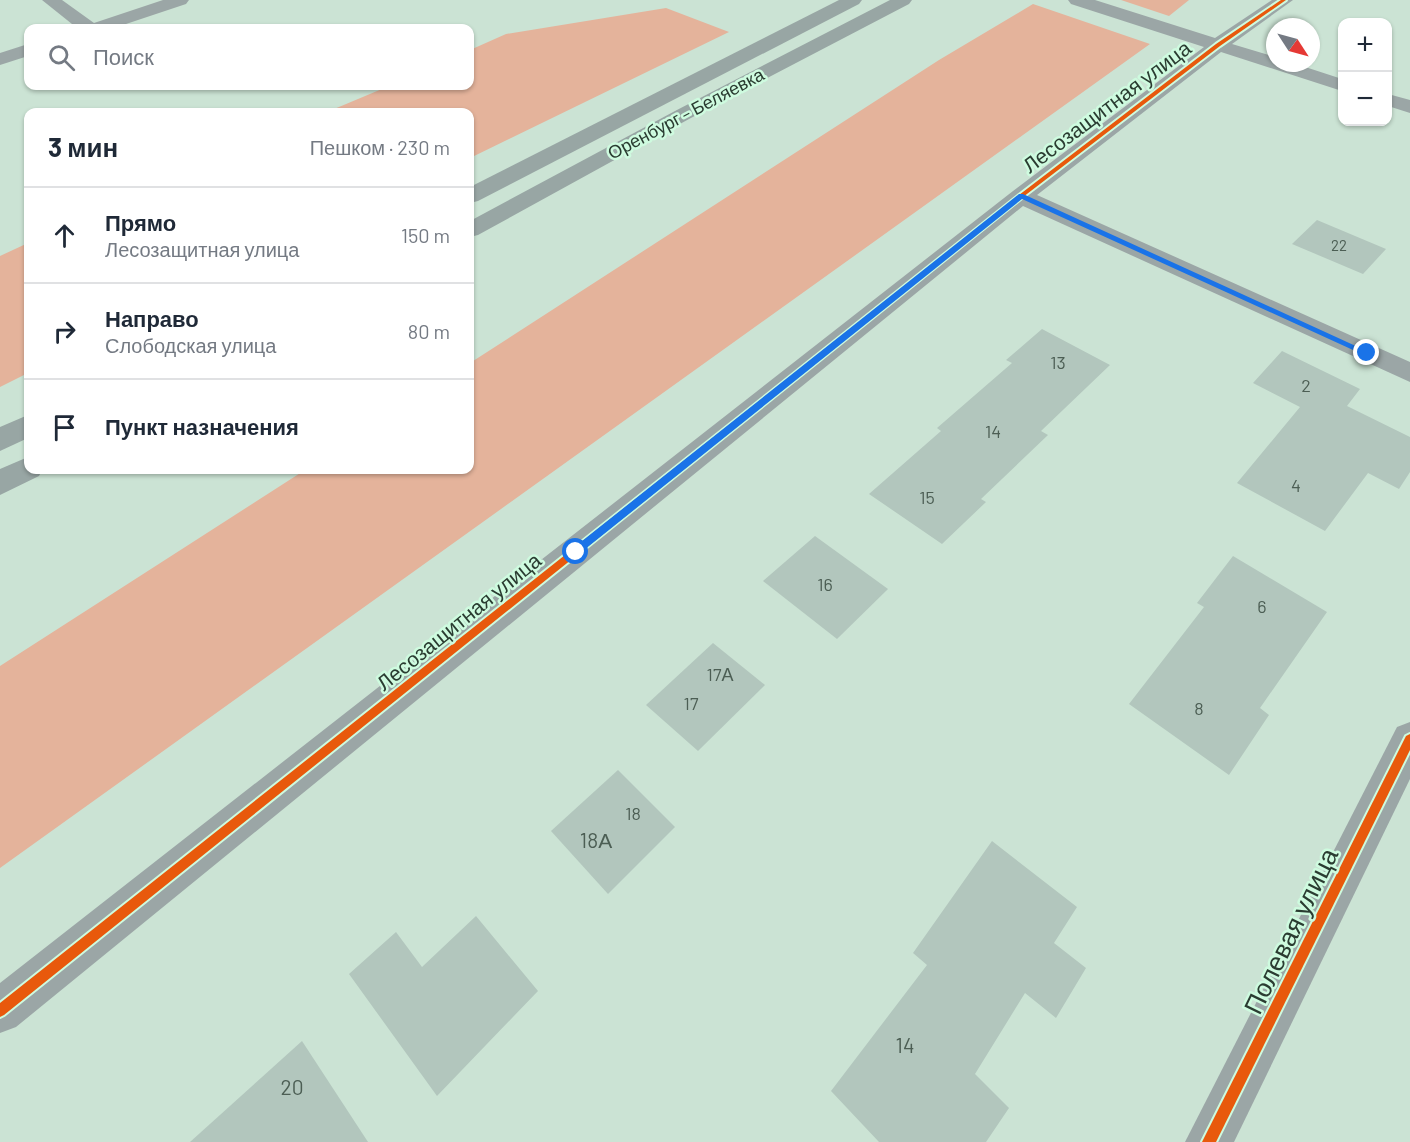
<!DOCTYPE html>
<html lang="ru">
<head>
<meta charset="utf-8">
<style>
  body { margin:0; font-family:Barlow,sans-serif; background:#f2f2f3; color:#1f2937 }
  .controls { position:absolute; right:18px; top:18px; display:grid; overflow:hidden; border-radius:12px; box-shadow:0 2px 4px #0004 }
  .controls button { width:54px; height:54px; display:grid; place-items:center; padding:0; border:0; border-bottom:2px solid #e0e1e3; background:#fff; color:#1f2937; font:30px sans-serif }
  .compass { position:absolute; left:1266px; top:18px; width:54px; height:54px; border-radius:50%; background:#fff; box-shadow:0 2px 4px #0004; rotate:126deg }
  .stop { position:absolute; width:18px; height:18px; margin:-14px; border:4px solid #1a73e8; border-radius:50%; background:#fff }
  .stop.end { background:#1a73e8; border-color:#fff; box-shadow:0 2px 6px #0008 }
  .list { margin:0; padding:0; list-style:none }
  h2 { display:flex; justify-content:space-between; align-items:center; height:78px; margin:0; padding:0 24px; font-size:26px }
  h2 small { font-size:20px; font-weight:400; color:#747a83 }
  .list li { display:grid; grid-template-columns:39px 1fr auto; gap:18px; align-items:center; box-sizing:border-box; height:96px; padding:0 24px; border-top:2px solid #e0e1e3 }
  .list b { display:block; font-size:22px; white-space:nowrap }
  .list p { margin:0; font-size:20px; white-space:nowrap; color:#747a83 }
  .list em { font-size:20px; font-style:normal; color:#747a83 }
  .icon { flex:none; width:33px; height:33px; fill:none; stroke:currentColor; stroke-width:2; stroke-linecap:round; stroke-linejoin:round }
  .map { position:relative; flex:none; width:1410px; height:1142px; overflow:hidden }
  .search { position:absolute; background:#fff; box-shadow:0 2px 4px #0004; left:24px; top:24px; width:450px; height:66px; display:flex; align-items:center; gap:15px; box-sizing:border-box; padding:0 21px; border-radius:12px; color:#747a83; font-size:22px }
  .panel { position:absolute; background:#fff; box-shadow:0 2px 4px #0004; left:24px; top:108px; width:450px; height:366px; border-radius:12px }
  .map>svg:first-child { display:block }
  .forest { fill:#e4b39b }
  .building { fill:#b2c6bd }
  .lines { fill:none; stroke-linecap:round; stroke-linejoin:round }
  .minor { fill:#9ba6a6; fill-rule:evenodd }
  .secondary { fill:#98a6a4; fill-rule:evenodd }
  .cycleway-casing { stroke:#cefbdf; stroke-width:4 }
  .cycleway { fill:#e8590c; fill-rule:evenodd }
  .route { fill:#1a73e8 }
  .labels { text-anchor:middle; stroke-width:5; stroke-linejoin:round; paint-order:stroke }
  .far-number-label { font-size:15px; fill:#4c5e54 }
  .far-street-label { font-size:18px; fill:#2a3c31; stroke:#cefbdf }
  .number-label { font-size:18px; fill:#4c5e54 }
  .street-label { font-size:21px; fill:#2a3c31; stroke:#cefbdf }
  .near-number-label { font-size:21px; fill:#4c5e54 }
  .near-street-label { font-size:26px; fill:#2a3c31; stroke:#cefbdf }
</style>
</head>
<body>
<div class="map">
<svg width="1410" height="1142" viewBox="0 0 1410 1142">
  <rect width="100%" height="100%" fill="#cbe3d4"/>
  <!-- forest -->
  <g class="forest">
    <path d="M1121,0H1189L1169,16Z"/>
    <path d="M1033,4L1150,44L0,868V666L305,470H470V363L939,60Z"/>
    <path d="M666,8L729,32L470,158V112H327L389,86H470V50L506,34Z"/>
    <path d="M28,243V373L0,387V256Z"/>
  </g>
  <!-- building -->
  <g class="building">
    <path d="M1317,220L1386,249L1363,274L1292,244Z"/>
    <path d="M1042,329L1110,365L1041,431L1048,435L981,499L986,502L942,544L869,494L941,431L937,428L1012,363L1006,360Z"/>
    <path d="M1282,351L1360,389L1347,406L1410,437V472L1399,489L1368,473L1325,531L1237,483L1300,407L1253,383Z"/>
    <path d="M815,536L888,589L837,639L763,581Z"/>
    <path d="M1233,556L1327,612L1260,708L1269,715L1229,775L1129,704L1204,607L1197,603Z"/>
    <path d="M713,643L765,685L698,751L646,705Z"/>
    <path d="M618,770L675,827L608,894L551,831Z"/>
    <path d="M992,841L1077,907L1054,943L1086,968L1056,1018L1025,993L975,1074L1009,1108L986,1142H879L831,1091L927,965L913,953Z"/>
    <path d="M476,916L538,991L437,1096L349,974L396,932L422,967Z"/>
    <path d="M302,1041L368,1142H190Z"/>
  </g>
  <g class="lines">
    <!-- minor -->
    <g class="minor">
      <path d="M42,0H62L94,23L163,0H189L186,4L114,28H77Z"/>
      <path d="M1068,0H1095L1215,38L1272,0H1293L1232,44L1275,57V63H1293L1342,79V91L1221,52L1037,195L1410,362V382L1023,206L16,1027L0,1033V983L1013,191L1204,47L1071,4Z"/>
      <path d="M28,44V56L0,65V53Z"/>
      <path d="M1388,94L1410,100V113L1388,106Z"/>
      <path d="M1410,722V779L1234,1142H1185L1397,727Z"/>
    </g>
    <!-- secondary -->
    <g class="secondary">
      <path d="M839,0H862L859,4L478,201L470,203V187Z"/>
      <path d="M890,0H912L909,4L689,119L478,235L470,237V221L675,111Z"/>
      <path d="M28,415V438L0,451V427Z"/>
      <path d="M28,457V470H42L39,476L0,495V469Z"/>
    </g>
    <!-- cycleway casing -->
    <g class="cycleway-casing">
      <g id="cycleway">
        <path d="M1281,0H1286L1220,46L1023,197L4,1015L0,1017V1003L1019,195L1216,44Z"/>
        <path d="M1410,734V750L1216,1142H1202L1406,736Z"/>
      </g>
    </g>
    <!-- cycleway -->
    <use href="#cycleway" class="cycleway"/>
  </g>
  <!-- route -->
  <path class="route" d="M1019,194H1023L1371,353L1364,355L1022,199L579,554H572V549Z"/>
  <g class="labels">
    <!-- far-number labels -->
    <g class="far-number-label">
      <text x="1339" y="251">22</text>
    </g>
    <!-- far-street labels -->
    <g class="far-street-label">
      <text transform="translate(686 114) rotate(-28)" y="6">Оренбург – Беляевка</text>
    </g>
    <!-- number labels -->
    <g class="number-label">
      <text x="1058" y="369">13</text>
      <text x="1306" y="392">2</text>
      <text x="993" y="438">14</text>
      <text x="1296" y="492">4</text>
      <text x="927" y="504">15</text>
      <text x="825" y="591">16</text>
      <text x="1262" y="613">6</text>
      <text x="720" y="681">17А</text>
      <text x="691" y="710">17</text>
      <text x="1199" y="715">8</text>
      <text x="633" y="820">18</text>
    </g>
    <!-- street labels -->
    <g class="street-label">
      <text transform="translate(1107 107) rotate(-37)" y="7">Лесозащитная улица</text>
      <text transform="translate(459 622) rotate(-39)" y="7">Лесозащитная улица</text>
    </g>
    <!-- near-number labels -->
    <g class="near-number-label">
      <text x="596" y="848">18А</text>
      <text x="905" y="1053">14</text>
      <text x="292" y="1095">20</text>
    </g>
    <!-- near-street labels -->
    <g class="near-street-label">
      <text transform="translate(1291 931) rotate(-64)" y="9">Полевая улица</text>
    </g>
  </g>
</svg>
<div class="controls">
<button>+</button>
<button>−</button>
</div>
<svg class="compass" viewBox="-18 -18 36 36"><path d="M0-13l5 13h-10z" fill="#e53935"/><path d="M0 13l5-13h-10z" fill="#747a83"/></svg>
<div class="stop" style="left:576px;top:552px"></div>
<div class="stop end" style="left:1367px;top:353px"></div>
<div class="search"><svg class="icon" aria-label="search" viewBox="0 0 24 24"><circle cx="10" cy="10" r="6"/><path d="M15 15l6 6"/></svg>Поиск</div>
<section class="panel">
<h2>3 мин<small>Пешком · 230 m</small></h2>
<ul class="list">
<li><svg class="icon" aria-label="ahead" viewBox="0 0 24 24"><path d="M12 20V5M6 11l6-6 6 6"/></svg><div><b>Прямо</b><p>Лесозащитная улица</p></div><em>150 m</em></li>
<li><svg class="icon" aria-label="right" viewBox="0 0 24 24"><path d="M7 20v-9h11M14 6l5 5-5 5"/></svg><div><b>Направо</b><p>Слободская улица</p></div><em>80 m</em></li>
<li><svg class="icon" aria-label="arrive" viewBox="0 0 24 24"><path d="M6 21V4h12l-3 4 3 4H6"/></svg><div><b>Пункт назначения</b></div></li>
</ul>
</section>
</div>
</body>
</html>
